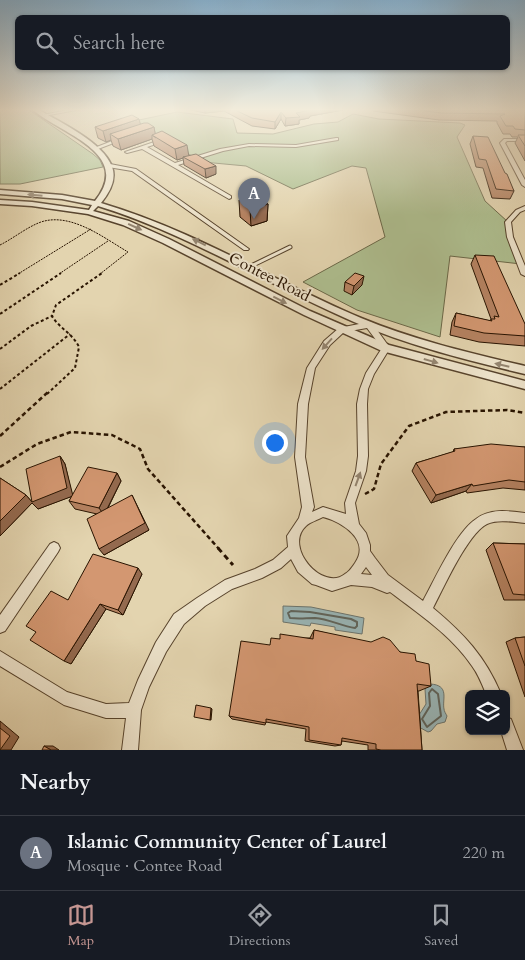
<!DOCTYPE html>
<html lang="en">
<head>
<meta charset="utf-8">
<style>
  body { margin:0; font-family:Cardo,serif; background:#20242c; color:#f1f3f6 }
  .controls { position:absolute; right:15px; bottom:15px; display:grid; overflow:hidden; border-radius:8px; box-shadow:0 1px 4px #0004 }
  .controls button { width:45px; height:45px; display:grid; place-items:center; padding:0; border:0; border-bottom:1px solid #363941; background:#171b24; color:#f1f3f6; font:25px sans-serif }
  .you { position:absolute; left:274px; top:442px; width:18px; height:18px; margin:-12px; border:4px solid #fff; border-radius:50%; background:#1a73e8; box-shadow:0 0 0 8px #1a73e833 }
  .badge { display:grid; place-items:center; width:32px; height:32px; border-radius:50%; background:#c59692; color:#fff; font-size:16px; font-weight:700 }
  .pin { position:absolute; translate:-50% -41px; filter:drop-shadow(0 1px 2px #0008) }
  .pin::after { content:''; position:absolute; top:26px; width:18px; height:15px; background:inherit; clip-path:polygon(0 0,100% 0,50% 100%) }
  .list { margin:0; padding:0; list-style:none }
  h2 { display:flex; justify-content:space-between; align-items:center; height:65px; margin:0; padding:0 20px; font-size:21px }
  h2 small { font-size:16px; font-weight:400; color:#9ea1a6 }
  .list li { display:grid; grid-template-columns:32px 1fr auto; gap:15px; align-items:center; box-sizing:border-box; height:75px; padding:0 20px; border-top:1px solid #363941 }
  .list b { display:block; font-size:19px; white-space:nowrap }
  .list p { margin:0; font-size:16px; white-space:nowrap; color:#9ea1a6 }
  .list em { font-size:16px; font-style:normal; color:#9ea1a6 }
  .icon { flex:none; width:28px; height:28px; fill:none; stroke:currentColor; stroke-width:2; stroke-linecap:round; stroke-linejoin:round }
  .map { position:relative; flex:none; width:525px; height:750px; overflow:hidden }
  .search { position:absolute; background:#171b24; box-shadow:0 1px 4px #0004; left:15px; right:15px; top:15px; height:55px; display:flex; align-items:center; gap:12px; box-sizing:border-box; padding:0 18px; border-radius:8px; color:#9ea1a6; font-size:19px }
  .sheet { height:140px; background:#171b24 }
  nav { display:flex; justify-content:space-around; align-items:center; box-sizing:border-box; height:70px; border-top:1px solid #363941; background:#171b24; font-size:14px; color:#9ea1a6 }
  nav a { display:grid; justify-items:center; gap:2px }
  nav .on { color:#c59692 }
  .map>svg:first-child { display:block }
  .green { fill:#aebe8f; stroke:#6b6848 }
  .water { fill:#99b5b6; stroke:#6c746d }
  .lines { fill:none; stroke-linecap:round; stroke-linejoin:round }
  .shore { stroke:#60645b; stroke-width:2 }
  .service-casing { stroke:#57432c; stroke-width:5 }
  .minor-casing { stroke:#57432c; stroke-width:2 }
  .tertiary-casing { stroke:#57432c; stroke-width:3 }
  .path-far3 { stroke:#281300; stroke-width:1; stroke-dasharray:2 1; stroke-linecap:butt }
  .path-far2 { stroke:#281300; stroke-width:2; stroke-dasharray:3 2.5; stroke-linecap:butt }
  .path-far1 { stroke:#281300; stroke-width:2.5; stroke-dasharray:4.5 3; stroke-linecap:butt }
  .path { stroke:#281300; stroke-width:3; stroke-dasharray:5.5 4; stroke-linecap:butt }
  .service { stroke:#ede3cb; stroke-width:3 }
  .minor { fill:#ede3cb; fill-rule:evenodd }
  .tertiary { fill:#ede3cb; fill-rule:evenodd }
  .wall { fill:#b58261; stroke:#281300 }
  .shaded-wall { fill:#946a4f; stroke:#281300 }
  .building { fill:#d39771; stroke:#281300 }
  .oneway { fill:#948570 }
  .labels { text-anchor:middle; stroke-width:4; stroke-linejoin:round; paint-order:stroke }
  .street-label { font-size:16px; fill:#281300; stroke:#ede3cb }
</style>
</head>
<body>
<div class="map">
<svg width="525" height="750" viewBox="0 0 525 750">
  <rect width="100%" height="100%" fill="#e3d4af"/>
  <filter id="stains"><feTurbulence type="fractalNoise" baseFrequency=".004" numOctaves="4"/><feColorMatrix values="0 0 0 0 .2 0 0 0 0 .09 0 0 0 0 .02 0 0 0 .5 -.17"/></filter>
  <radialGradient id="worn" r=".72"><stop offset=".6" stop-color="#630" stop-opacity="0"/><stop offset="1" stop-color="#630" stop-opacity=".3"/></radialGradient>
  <!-- green -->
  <g class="green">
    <path d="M0,110H29L93,154L100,160L103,167L20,184H0Z"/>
    <path d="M177,112L233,119L237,133L273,134L314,124L338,122L353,114L379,119L460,123L465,125L457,137L485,201L508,222L521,264L450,256L440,337L357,310L303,282L385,237L366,168L352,166L293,189L246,166L203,162L165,141L122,127L139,120Z"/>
  </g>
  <!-- water -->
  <g class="water">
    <path d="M283,606L311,607L364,618L362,634L335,630V627L311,623L310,626L283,622Z"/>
    <path d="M430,684C450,685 442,699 444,709C444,711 446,714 447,716L445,722L437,724L431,731L428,732L419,727V715L426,704L425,689Z"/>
  </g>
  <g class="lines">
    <!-- shore -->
    <g class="shore">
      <path d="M291,611L310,612L351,619L357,622V626L355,628C341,626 329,619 315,618C306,618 300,619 290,618L288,613Z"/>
      <path d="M432,689L438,694L441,716L427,727L422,719L430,706L429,693Z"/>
    </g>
    <!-- service casing -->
    <g class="service-casing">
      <path id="service" d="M249,267L290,247"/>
    </g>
    <!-- minor casing -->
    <g class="minor-casing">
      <g id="minor">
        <path d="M69,110H76L44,116L42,115Z"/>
        <path d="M120,138L124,139L98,149L94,148Z"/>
        <path d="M336,138H338V140L296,147L249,146L223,151L178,165L231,196V198L229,199L142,149L127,153L125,152L163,139L165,140V141L147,147L175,163L220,149L249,144L296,145Z"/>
        <path d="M504,139H525V141H507L505,143L525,180V187L522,185L500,143Z"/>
        <path d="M110,164L136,169L249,249L248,250H244L132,171L108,167L107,166Z"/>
        <path d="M525,206V210L520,212L511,222L513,237L525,266V276L521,274L507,237L505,222L516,210Z"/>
        <path d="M369,322L372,323L390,348L374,374L368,389L367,404L368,456L366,471L355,503L359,524L366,533L370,545V551L375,558L388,575L423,601C435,579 456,532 476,519C490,508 509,511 525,513V523C513,522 498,519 487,524C468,533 443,589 433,608C464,634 485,656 501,694H486C482,684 478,674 472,666C451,635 419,614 390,592L387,593L372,587L351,585L332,591L316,585L312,584L298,572L291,559L281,568L262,578L232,589L205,606L184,624L166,652L149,687L141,710L138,750H122L126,718H106L64,705L0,666V651L67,692L106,704L129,703L138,680L156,642L174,614L197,598L225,580L255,569L273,560L288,547L287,536L299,518L302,507L295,457L298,404L307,368L324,341L339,328ZM367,328L382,348L366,373L360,389L357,404L358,456L356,471L345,503L346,514L323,507L312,512L314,507L305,457L308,404L315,368L330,345L344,332ZM323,517C342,522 371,540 355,563C353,566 349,572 345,574C323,592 283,547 306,526C310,522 318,520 323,517ZM366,567L372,575L361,574Z"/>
        <path d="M54,542L58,544L60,548L58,552L5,631L0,633V615L50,544Z"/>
        <path d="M506,717L511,719L523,750H507L501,731H506Z"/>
      </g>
    </g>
    <!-- tertiary casing -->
    <g class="tertiary-casing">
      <path id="tertiary" d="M33,110H39C60,122 104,143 112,167C117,180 109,193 101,203C195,231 272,280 361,318C414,340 470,353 525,366V374C467,360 409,346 354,322C268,285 189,234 98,206L93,211L129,221L169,239L310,311L389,345L525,381V389L382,351L304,315L163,243L123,225L88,214L32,206L0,204V200L32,202L89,210L92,205L62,199L0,194V190L62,195L95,201C134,153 61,134 33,110Z"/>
    </g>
    <!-- path-far3 -->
    <g class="path-far3">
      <path d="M0,245C14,238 27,227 41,222C71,212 104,238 128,252L100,274"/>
      <path d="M18,274L91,229"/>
      <path d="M59,274L108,241"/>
    </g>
    <!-- path-far2 -->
    <g class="path-far2">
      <path d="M0,285L20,273"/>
      <path d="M0,314L61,273"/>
      <path d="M0,349L31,326L52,316"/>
      <path d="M0,389L70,334"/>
      <path d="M47,394L75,368L79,347C73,334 59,328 52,316L56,305L102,273"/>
    </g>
    <!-- path-far1 -->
    <g class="path-far1">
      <path d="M0,436L48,392"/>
      <path d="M0,467L37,444L71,432L112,435L140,449L148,469L219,549"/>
      <path d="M365,494L374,489L381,464L409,426L446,412L507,410L525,413"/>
    </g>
    <!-- path -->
    <path class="path" d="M218,548L233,565"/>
    <!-- service -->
    <use href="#service" class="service"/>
    <!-- minor -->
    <use href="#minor" class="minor"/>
    <!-- tertiary -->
    <use href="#tertiary" class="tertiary"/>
  </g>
  <!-- wall -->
  <g class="wall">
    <path d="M191,110H343L310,116L309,118L299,120V124L285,126L281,119L275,129L252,126L224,111L205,113Z"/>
    <path d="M373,110H525V161L515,143L518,137H512L510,134H503L497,123V121L439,120L373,111Z"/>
    <path d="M140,124L154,127L155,134L216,174L206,178L184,165L183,158L177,160L154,146L152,139L121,150L113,146L111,140L106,142L98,138L95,127Z"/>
    <path d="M473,136L514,191L510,199L492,198L483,168L476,167L470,144Z"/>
    <path d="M239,200L268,204L267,221L251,226L240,217Z"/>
    <path d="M475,255L525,324V346L479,342L450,335L452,322L456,313L490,321L491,319L471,264Z"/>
    <path d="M345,282L362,285L352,295L344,291Z"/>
    <path d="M525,447V490L503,488L467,493L466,491L431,503L412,471L416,463L453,452L454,449Z"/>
    <path d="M60,456L65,464L72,495L117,473L121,481L108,508L149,530L104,555L97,514L75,509L69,501L72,496L38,509L32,503L0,536V478L26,495L32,502Z"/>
    <path d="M493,543L525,544V600H504L486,550Z"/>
    <path d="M142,574L123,615L106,609L71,664L68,600Z"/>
    <path d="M314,630L400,652L416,661L431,686L419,691H418L422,750H368V745L342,741L341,745L335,746L305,741L306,729L266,722L265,725L232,719L229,716L270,645L280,639L310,638Z"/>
    <path d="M525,637V697L506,642L515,638Z"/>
  </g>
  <!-- shaded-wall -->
  <g class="shaded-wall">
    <path d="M205,110H224V111L205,113Z"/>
    <path d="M308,110H343L310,116L309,118L299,120V124L285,126L286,118L296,113Z"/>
    <path d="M281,112V119L275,129V122Z"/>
    <path d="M139,119L142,130L110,134L111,140L106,142L103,131Z"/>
    <path d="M154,127L156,138L152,135V139L121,150L118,139Z"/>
    <path d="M187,145L189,157H183V158L177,160L175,149Z"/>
    <path d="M216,166V174L206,178L205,169Z"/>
    <path d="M268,204L267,221L251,226L250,209Z"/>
    <path d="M364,276L362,285L352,295L354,286Z"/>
    <path d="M60,456L65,464L73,496L38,509L32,503L0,536V521L26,495L32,502Z"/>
    <path d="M117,473L121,481L104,515L99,508Z"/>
    <path d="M472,484L466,491L431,503L436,495Z"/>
    <path d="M132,495L149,530L104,555L99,549Z"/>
    <path d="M138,568L142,574L123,615L118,610Z"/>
    <path d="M100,604L106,609L71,664L64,661Z"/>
    <path d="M211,708L212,709L211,720H210Z"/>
    <path d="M0,721L19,737L11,750H0Z"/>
    <path d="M44,746H53L59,750H51Z"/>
  </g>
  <!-- building -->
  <g class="building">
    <path d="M235,110H310L296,113L300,117L286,118L281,112L275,122L252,118Z"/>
    <path d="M418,110H525V130L515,129L513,126H506L500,116L505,114L441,113Z"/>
    <path d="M132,115L139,119L103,131L95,127Z"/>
    <path d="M144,123H148L154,127L118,139L110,134Z"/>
    <path d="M162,131L187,145L175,149L152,135Z"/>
    <path d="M518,135H525V146Z"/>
    <path d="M473,136L488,137L505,173L507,174L514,191L496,189L486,160L479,159Z"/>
    <path d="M196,154L216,166L205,169L183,157Z"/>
    <path d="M256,195L268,204L250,209L239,200Z"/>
    <path d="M475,255L494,256L525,324V336L484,333L454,326L456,313L492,321L491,319H495L494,316L499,317Z"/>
    <path d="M355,273L364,276L354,286L345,282Z"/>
    <path d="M491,444L525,447V482L509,480L473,486L472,484L436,495L416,463L455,451L454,449Z"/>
    <path d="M60,456L67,488L32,502L26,469Z"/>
    <path d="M88,467L117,473L99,508L69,501Z"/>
    <path d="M0,478L26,495L0,521Z"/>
    <path d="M132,495L145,523L99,549L87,519Z"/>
    <path d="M493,543L525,544V595L513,594Z"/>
    <path d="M93,554L138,568L118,610L100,604L64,661L30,640L36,632L26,626L51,591L68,600Z"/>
    <path d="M314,630L371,642L383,637L390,640L400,652L415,654L416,661L429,664L431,686L417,684L422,750H381L376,749V744L342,738L341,745L309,740V727L266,719V723L229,716L241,641L270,645L271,638L280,639V634L313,639Z"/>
    <path d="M525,637V666L515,638Z"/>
    <path d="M196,705L211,708L210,720L194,717Z"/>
    <path d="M0,728L10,736L0,750Z"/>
    <path d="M44,746L51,750H42Z"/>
  </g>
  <!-- one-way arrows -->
  <defs><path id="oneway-solid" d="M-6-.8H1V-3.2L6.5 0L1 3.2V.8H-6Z" transform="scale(1.25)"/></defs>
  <g class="oneway">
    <use href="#oneway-solid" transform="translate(35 195) rotate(-175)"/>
    <use href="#oneway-solid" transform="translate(135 227) rotate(24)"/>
    <use href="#oneway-solid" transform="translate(199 242) rotate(-154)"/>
    <use href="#oneway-solid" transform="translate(280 300) rotate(27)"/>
    <use href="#oneway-solid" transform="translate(327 344) rotate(132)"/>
    <use href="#oneway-solid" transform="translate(431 361) rotate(16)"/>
    <use href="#oneway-solid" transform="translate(502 365) rotate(-167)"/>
    <use href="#oneway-solid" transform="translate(358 479) rotate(-70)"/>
  </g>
  <!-- sky -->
  <linearGradient id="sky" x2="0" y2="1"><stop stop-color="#88b4d4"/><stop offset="0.51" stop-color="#f2ecdb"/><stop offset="1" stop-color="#f2ecdb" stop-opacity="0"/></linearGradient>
  <rect width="525" height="215" fill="url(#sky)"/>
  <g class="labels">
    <!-- street labels -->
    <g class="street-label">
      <text transform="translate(270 276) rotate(27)" y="6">Contee Road</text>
    </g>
  </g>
  <rect width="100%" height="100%" filter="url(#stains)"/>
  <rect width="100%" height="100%" fill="url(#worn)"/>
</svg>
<div class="controls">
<button><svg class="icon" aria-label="layers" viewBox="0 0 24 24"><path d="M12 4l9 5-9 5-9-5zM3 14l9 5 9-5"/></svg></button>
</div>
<div class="you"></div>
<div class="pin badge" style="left:254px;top:219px;background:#6b7280">A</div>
<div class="search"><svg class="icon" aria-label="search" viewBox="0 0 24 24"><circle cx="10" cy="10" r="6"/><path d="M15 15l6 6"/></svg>Search here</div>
</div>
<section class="sheet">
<h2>Nearby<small></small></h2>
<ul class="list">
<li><span class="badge" style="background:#6b7280">A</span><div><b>Islamic Community Center of Laurel</b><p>Mosque · Contee Road</p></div><em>220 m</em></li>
</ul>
</section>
<nav>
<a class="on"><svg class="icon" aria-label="map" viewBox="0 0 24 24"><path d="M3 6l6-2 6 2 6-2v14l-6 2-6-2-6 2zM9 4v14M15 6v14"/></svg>Map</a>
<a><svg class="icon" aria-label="directions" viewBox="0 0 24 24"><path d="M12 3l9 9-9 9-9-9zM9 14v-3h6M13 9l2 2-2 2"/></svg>Directions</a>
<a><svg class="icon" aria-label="saved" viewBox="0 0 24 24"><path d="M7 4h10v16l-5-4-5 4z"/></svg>Saved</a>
</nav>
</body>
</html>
